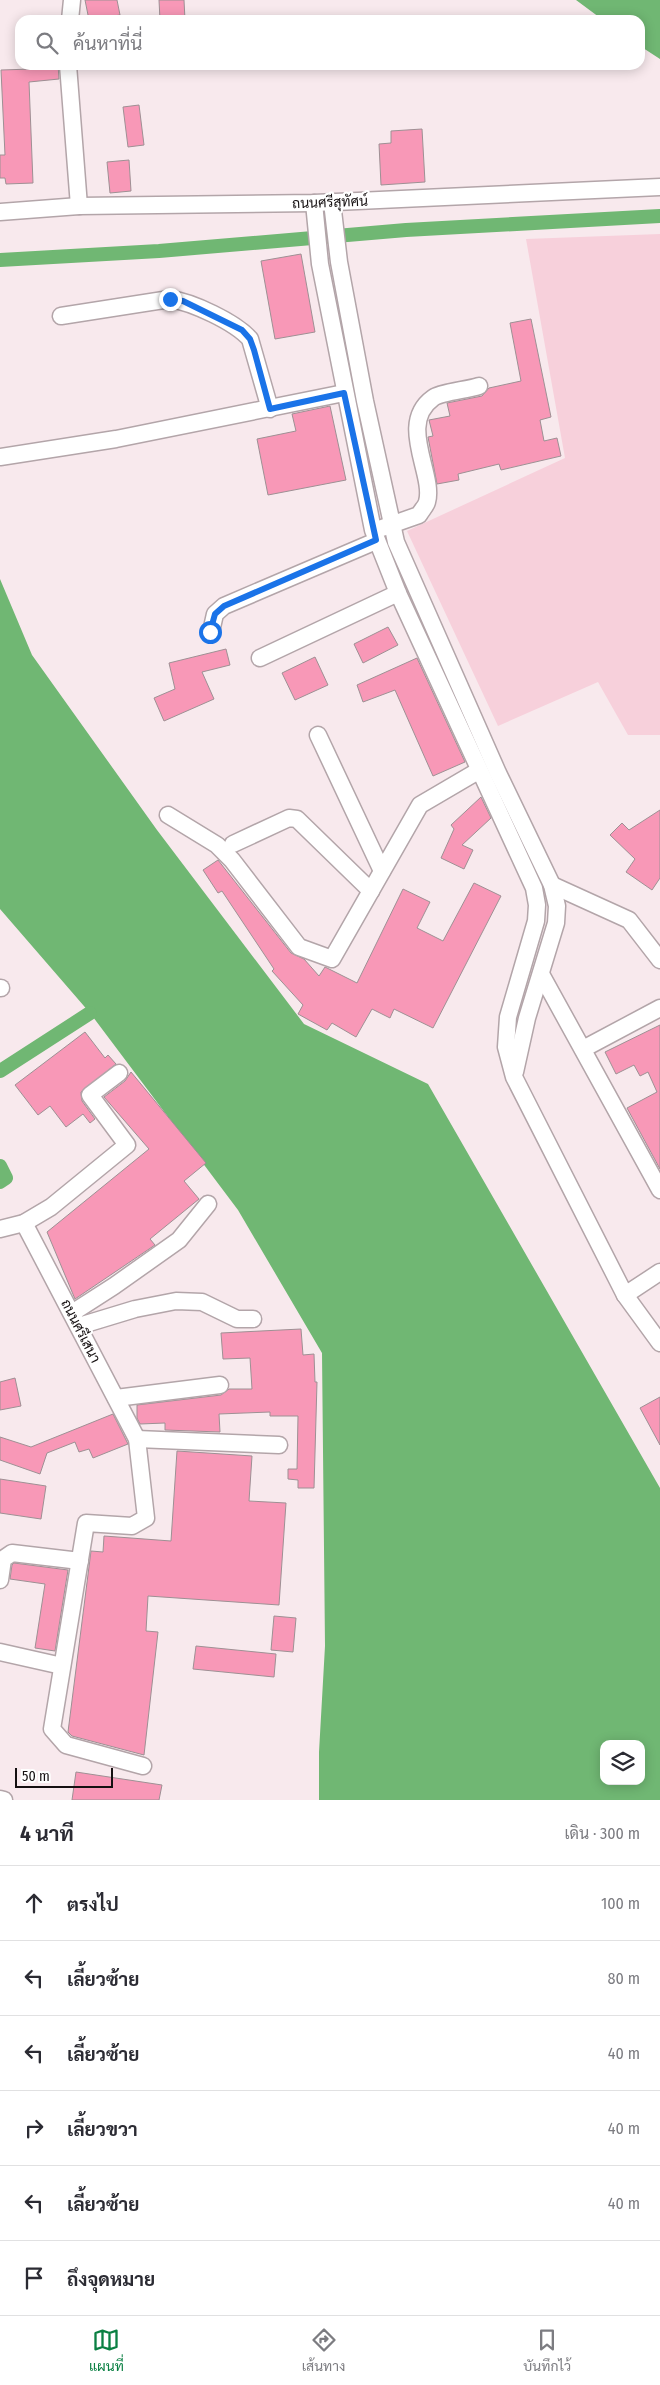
<!DOCTYPE html>
<html lang="th">
<head>
<meta charset="utf-8">
<style>
  body { margin:0; font-family:"Fira Sans Condensed",Sarabun,sans-serif; background:#f2f2f3; color:#2b2b33 }
  .controls { position:absolute; right:15px; bottom:15px; display:grid; overflow:hidden; border-radius:10px; box-shadow:0 2px 12px #0003 }
  .controls button { width:45px; height:45px; display:grid; place-items:center; padding:0; border:0; border-bottom:1px solid #e1e1e2; background:#fff; color:#2b2b33; font:25px sans-serif }
  .scale { position:absolute; left:15px; bottom:12px; width:98px; box-sizing:border-box; padding-left:5px; border:2px solid #151011; border-top:0; font-size:14px; line-height:18px; white-space:nowrap; color:#151011; -webkit-text-stroke:4px #fff; paint-order:stroke }
  .stop { position:absolute; width:15px; height:15px; margin:-11px; border:4px solid #1a73e8; border-radius:50%; background:#fff }
  .stop.end { background:#1a73e8; border-color:#fff; box-shadow:0 1px 5px #0008 }
  .list { margin:0; padding:0; list-style:none }
  h2 { display:flex; justify-content:space-between; align-items:center; height:65px; margin:0; padding:0 20px; font-size:21px }
  h2 small { font-size:16px; font-weight:400; color:#7c7c81 }
  .list li { display:grid; grid-template-columns:32px 1fr auto; gap:15px; align-items:center; box-sizing:border-box; height:75px; padding:0 20px; border-top:1px solid #e1e1e2 }
  .list b { display:block; font-size:19px; white-space:nowrap }
  .list em { font-size:16px; font-style:normal; color:#7c7c81 }
  .icon { flex:none; width:28px; height:28px; fill:none; stroke:currentColor; stroke-width:2; stroke-linecap:round; stroke-linejoin:round }
  .map { position:relative; flex:none; width:660px; height:1800px; overflow:hidden }
  .search { position:absolute; background:#fff; box-shadow:0 2px 12px #0003; left:15px; right:15px; top:15px; height:55px; display:flex; align-items:center; gap:12px; box-sizing:border-box; padding:0 18px; border-radius:15px; color:#7c7c81; font-size:19px }
  .sheet { height:515px; background:#fff }
  nav { display:flex; justify-content:space-around; align-items:center; box-sizing:border-box; height:70px; border-top:1px solid #e1e1e2; background:#fff; font-size:14px; color:#7c7c81 }
  nav a { display:grid; justify-items:center; gap:2px }
  nav .on { color:#0b8043 }
  .map>svg:first-child { display:block }
  .green { fill:#f7d0db }
  .water { fill:#70b773; fill-rule:evenodd }
  .lines { fill:none; stroke-linecap:round; stroke-linejoin:round }
  .canal { stroke:#70b773; stroke-width:14 }
  .building { fill:#f898b7; stroke:#9e9094 }
  .minor-casing { stroke:#b3a5a9; stroke-width:19 }
  .minor { stroke:#fff; stroke-width:16 }
  .route { stroke:#1a73e8; stroke-width:6 }
  .labels { text-anchor:middle; stroke-width:4.5; stroke-linejoin:round; paint-order:stroke }
  .street-label { font-size:14px; fill:#151011; stroke:#fff }
</style>
</head>
<body>
<div class="map">
<svg width="660" height="1800" viewBox="0 0 660 1800">
  <rect width="100%" height="100%" fill="#f8e9ed"/>
  <!-- green -->
  <path class="green" d="M660,234V735H628L598,682L498,726L407,531L565,458L526,239Z"/>
  <!-- water -->
  <g class="water">
    <path d="M576,0H660V59L640,46V20H603Z"/>
    <path d="M0,579L32,655L157,830L304,1024L428,1084L660,1488V1800H319V1752L325,1646L322,1353L238,1210L90,1013L0,909ZM604,1744H641V1781H604Z"/>
  </g>
  <g class="lines">
    <!-- canal -->
    <g class="canal">
      <path d="M0,260L159,251L406,230L660,216"/>
      <path d="M0,1071L90,1013"/>
      <path d="M0,1166L6,1178L0,1182"/>
    </g>
  </g>
  <!-- building -->
  <g class="building">
    <path d="M85,0H117L120,15L89,20Z"/>
    <path d="M159,0H184L185,20H160Z"/>
    <path d="M31,65H58L59,79L29,82L33,183L6,184L5,178H0V155H5L1,70L32,69Z"/>
    <path d="M139,105L144,145L128,147L123,107Z"/>
    <path d="M422,129L425,182L381,185L379,144L391,143V131Z"/>
    <path d="M129,160L131,191L110,193L107,162Z"/>
    <path d="M301,254L315,332L275,339L261,261Z"/>
    <path d="M531,319L551,417L540,420L544,441L557,438L561,456L501,470L499,464L458,474L459,480L437,484L428,437L433,436L429,420L450,416L447,403L482,396L489,388L521,381L510,323Z"/>
    <path d="M330,406L346,480L268,495L257,439L296,431L292,414Z"/>
    <path d="M388,627L398,645L363,663L354,644Z"/>
    <path d="M226,649L230,665L202,672L214,699L164,721L154,698L175,689L169,663Z"/>
    <path d="M315,657L328,685L295,700L282,673Z"/>
    <path d="M417,658L465,762L433,776L395,690L363,702L357,685Z"/>
    <path d="M481,797L491,818L462,845L473,850L464,869L441,858L454,829L451,825Z"/>
    <path d="M660,810V878L652,890L626,872L635,859L610,835L622,823L629,830Z"/>
    <path d="M218,860L291,953L304,959L319,976L325,967L357,983L403,889L430,902L417,928L443,941L474,883L501,896L433,1028L394,1009L390,1018L372,1009L356,1037L332,1023L327,1030L298,1014L303,1005L272,971L274,969L222,891L218,893L203,870Z"/>
    <path d="M660,1025V1169L627,1108L657,1092L648,1072L640,1076L634,1065L616,1074L605,1052Z"/>
    <path d="M85,1032L105,1058L108,1055L116,1064L81,1092L82,1101L95,1119L90,1123L83,1114L66,1127L50,1106L38,1115L15,1085Z"/>
    <path d="M131,1072L206,1163L184,1181L199,1199L150,1239L155,1245L75,1299L47,1232L149,1149L104,1097L125,1081Z"/>
    <path d="M301,1329L303,1355L314,1354L315,1382H317L314,1488H298V1480L288,1479V1469H297L298,1416H270V1412L219,1414L220,1432L165,1430V1423L140,1424L137,1418V1405L221,1395L229,1389H252L250,1358L223,1359L221,1333Z"/>
    <path d="M15,1378L21,1406L0,1410V1382Z"/>
    <path d="M660,1397V1445L640,1408Z"/>
    <path d="M113,1414L128,1444L93,1458L89,1449L79,1452L75,1442L47,1453L40,1474L0,1460V1437L31,1447Z"/>
    <path d="M177,1451L252,1456L249,1501L286,1503L279,1605L148,1596L146,1631L158,1632L144,1755L72,1736L68,1732L91,1551L103,1552L104,1536L171,1541Z"/>
    <path d="M0,1479L46,1486L41,1519L0,1513Z"/>
    <path d="M14,1563L68,1570L55,1651L35,1648L45,1584L10,1579L12,1565Z"/>
    <path d="M274,1616L296,1618L293,1652L271,1650Z"/>
    <path d="M196,1646L276,1654L274,1677L193,1669Z"/>
    <path d="M76,1772L162,1785L159,1800H72Z"/>
  </g>
  <g class="lines">
    <!-- minor casing -->
    <g class="minor-casing">
      <g id="minor">
        <path d="M70,20L72,0"/>
        <path d="M68,65L79,206"/>
        <path d="M332,202L339,262L365,401L396,542L498,773L552,885L557,906L556,923L527,1018L515,1072"/>
        <path d="M314,203L320,264L373,530L398,593L534,888L537,905L536,921L508,1017L506,1047L514,1077L625,1295L660,1343"/>
        <path d="M0,212L79,206L314,203L660,187"/>
        <path d="M61,316L170,299C192,302 235,322 250,339L270,409"/>
        <path d="M0,457L116,439L344,393"/>
        <path d="M382,528L419,515C421,511 426,506 427,502C435,474 397,424 433,398C441,392 468,390 479,386"/>
        <path d="M211,632L215,614L224,606L376,541"/>
        <path d="M260,658L398,593"/>
        <path d="M318,735L382,871"/>
        <path d="M168,815L217,845L232,860L299,947L332,959L420,805L478,771"/>
        <path d="M233,844L289,818L297,819L371,891"/>
        <path d="M552,885L629,920L660,960"/>
        <path d="M541,974L660,1190"/>
        <path d="M0,988H1"/>
        <path d="M583,1049L660,1008"/>
        <path d="M24,1223L137,1439L146,1518L132,1526L86,1523L52,1729L66,1745L143,1766"/>
        <path d="M0,1229L24,1223L51,1207L127,1145L90,1095L119,1073"/>
        <path d="M625,1295L660,1272"/>
        <path d="M72,1313L114,1286L179,1240L208,1204"/>
        <path d="M79,1326L135,1309L176,1301L202,1302L237,1319H253"/>
        <path d="M116,1398L220,1385"/>
        <path d="M137,1439L279,1445"/>
        <path d="M0,1580L3,1559L12,1553L80,1561"/>
        <path d="M0,1652L62,1666"/>
        <path d="M0,1799L4,1800"/>
      </g>
    </g>
    <!-- minor -->
    <use href="#minor" class="minor"/>
  </g>
  <g class="lines">
    <!-- route -->
    <path class="route" d="M170,299L183,301L242,330L250,339L254,350L270,409L344,393L376,540L224,606L215,614L210,632"/>
  </g>
  <g class="labels">
    <!-- street labels -->
    <g class="street-label">
      <text transform="translate(330 202) rotate(-2)" y="5">ถนนศรีสุทัศน์</text>
      <text transform="translate(81 1331) rotate(63)" y="5">ถนนศรีเสนา</text>
    </g>
  </g>
</svg>
<div class="controls">
<button><svg class="icon" aria-label="layers" viewBox="0 0 24 24"><path d="M12 4l9 5-9 5-9-5zM3 14l9 5 9-5"/></svg></button>
</div>
<div class="scale">50 m</div>
<div class="stop" style="left:210px;top:632px"></div>
<div class="stop end" style="left:170px;top:299px"></div>
<div class="search"><svg class="icon" aria-label="search" viewBox="0 0 24 24"><circle cx="10" cy="10" r="6"/><path d="M15 15l6 6"/></svg>ค้นหาที่นี่</div>
</div>
<section class="sheet">
<h2>4 นาที<small>เดิน · 300 m</small></h2>
<ul class="list">
<li><svg class="icon" aria-label="ahead" viewBox="0 0 24 24"><path d="M12 20V5M6 11l6-6 6 6"/></svg><div><b>ตรงไป</b></div><em>100 m</em></li>
<li><svg class="icon" aria-label="left" viewBox="0 0 24 24"><path d="M17 20v-9H6M10 6l-5 5 5 5"/></svg><div><b>เลี้ยวซ้าย</b></div><em>80 m</em></li>
<li><svg class="icon" aria-label="left" viewBox="0 0 24 24"><path d="M17 20v-9H6M10 6l-5 5 5 5"/></svg><div><b>เลี้ยวซ้าย</b></div><em>40 m</em></li>
<li><svg class="icon" aria-label="right" viewBox="0 0 24 24"><path d="M7 20v-9h11M14 6l5 5-5 5"/></svg><div><b>เลี้ยวขวา</b></div><em>40 m</em></li>
<li><svg class="icon" aria-label="left" viewBox="0 0 24 24"><path d="M17 20v-9H6M10 6l-5 5 5 5"/></svg><div><b>เลี้ยวซ้าย</b></div><em>40 m</em></li>
<li><svg class="icon" aria-label="arrive" viewBox="0 0 24 24"><path d="M6 21V4h12l-3 4 3 4H6"/></svg><div><b>ถึงจุดหมาย</b></div></li>
</ul>
</section>
<nav>
<a class="on"><svg class="icon" aria-label="map" viewBox="0 0 24 24"><path d="M3 6l6-2 6 2 6-2v14l-6 2-6-2-6 2zM9 4v14M15 6v14"/></svg>แผนที่</a>
<a><svg class="icon" aria-label="directions" viewBox="0 0 24 24"><path d="M12 3l9 9-9 9-9-9zM9 14v-3h6M13 9l2 2-2 2"/></svg>เส้นทาง</a>
<a><svg class="icon" aria-label="saved" viewBox="0 0 24 24"><path d="M7 4h10v16l-5-4-5 4z"/></svg>บันทึกไว้</a>
</nav>
</body>
</html>
